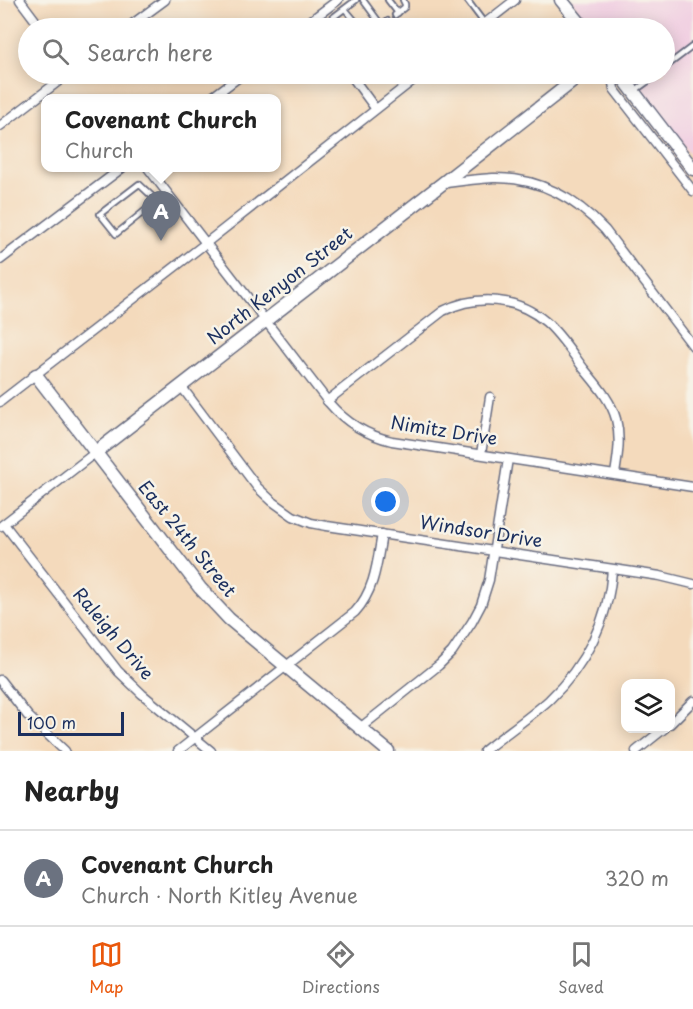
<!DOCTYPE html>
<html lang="en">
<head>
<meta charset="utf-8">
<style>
  body { margin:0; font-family:"Playpen Sans",sans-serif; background:#f2f2f2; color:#222 }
  .controls { position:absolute; right:18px; bottom:18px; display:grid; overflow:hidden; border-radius:12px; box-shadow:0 3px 15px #0003 }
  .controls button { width:54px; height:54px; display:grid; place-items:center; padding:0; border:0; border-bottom:2px solid #e0e0e0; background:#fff; color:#222; font:30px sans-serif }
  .scale { position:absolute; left:18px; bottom:15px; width:106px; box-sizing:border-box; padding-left:6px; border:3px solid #1b2f5e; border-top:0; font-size:16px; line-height:21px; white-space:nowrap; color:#1b2f5e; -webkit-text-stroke:4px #f7f3e8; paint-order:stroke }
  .you { position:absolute; left:386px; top:502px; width:21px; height:21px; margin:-15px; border:4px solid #fff; border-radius:50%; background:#1a73e8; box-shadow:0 0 0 9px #1a73e833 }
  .badge { display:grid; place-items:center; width:39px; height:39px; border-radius:50%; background:#ea580c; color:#fff; font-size:20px; font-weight:700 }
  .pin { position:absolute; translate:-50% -50px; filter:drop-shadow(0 2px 3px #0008) }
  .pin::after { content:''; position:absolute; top:32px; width:21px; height:18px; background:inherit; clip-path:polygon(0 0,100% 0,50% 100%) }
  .popup { position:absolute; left:41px; top:94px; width:240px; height:78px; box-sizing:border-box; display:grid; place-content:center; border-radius:12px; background:#fff; filter:drop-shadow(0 2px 4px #0005); font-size:20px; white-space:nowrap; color:#767676 }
  .popup b { font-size:22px; color:#222 }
  .popup::after { content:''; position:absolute; left:50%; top:100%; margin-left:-12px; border:12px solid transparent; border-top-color:#fff }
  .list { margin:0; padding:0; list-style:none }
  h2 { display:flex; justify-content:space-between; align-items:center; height:78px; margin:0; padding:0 24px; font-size:26px }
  h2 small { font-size:20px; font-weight:400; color:#767676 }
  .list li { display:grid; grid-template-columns:39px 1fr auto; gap:18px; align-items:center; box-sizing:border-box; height:96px; padding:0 24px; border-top:2px solid #e0e0e0 }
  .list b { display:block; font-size:22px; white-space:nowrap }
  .list p { margin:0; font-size:20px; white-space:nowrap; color:#767676 }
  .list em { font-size:20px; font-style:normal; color:#767676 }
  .icon { flex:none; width:33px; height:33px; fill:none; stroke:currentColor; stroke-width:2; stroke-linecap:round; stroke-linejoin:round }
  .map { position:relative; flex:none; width:693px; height:751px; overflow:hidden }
  .search { position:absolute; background:#fff; box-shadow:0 3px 15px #0003; left:18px; right:18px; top:18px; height:66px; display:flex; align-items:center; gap:15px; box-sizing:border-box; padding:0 21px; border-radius:33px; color:#767676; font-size:22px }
  .sheet { height:174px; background:#fff }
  nav { display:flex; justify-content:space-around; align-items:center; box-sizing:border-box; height:84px; border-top:2px solid #e0e0e0; background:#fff; font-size:16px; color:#767676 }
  nav a { display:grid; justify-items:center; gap:3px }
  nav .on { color:#ea580c }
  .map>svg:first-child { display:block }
  .built { fill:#f1d0e2 }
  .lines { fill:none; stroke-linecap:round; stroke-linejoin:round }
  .lane-casing { stroke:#676b7f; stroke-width:8 }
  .street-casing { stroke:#676b7f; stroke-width:11 }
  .secondary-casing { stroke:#676b7f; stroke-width:15 }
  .lane { stroke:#fff; stroke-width:4.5 }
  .street { stroke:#fff; stroke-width:8 }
  .secondary { stroke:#fff; stroke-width:12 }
  .labels { text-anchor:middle; stroke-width:5; stroke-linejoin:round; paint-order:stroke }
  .street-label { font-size:18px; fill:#1b2f5e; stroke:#f7f3e8 }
</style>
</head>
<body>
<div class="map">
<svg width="693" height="751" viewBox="0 0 693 751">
  <rect width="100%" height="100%" fill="#f7f3e8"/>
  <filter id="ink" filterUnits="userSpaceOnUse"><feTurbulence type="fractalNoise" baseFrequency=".0167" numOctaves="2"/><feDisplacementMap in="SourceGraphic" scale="12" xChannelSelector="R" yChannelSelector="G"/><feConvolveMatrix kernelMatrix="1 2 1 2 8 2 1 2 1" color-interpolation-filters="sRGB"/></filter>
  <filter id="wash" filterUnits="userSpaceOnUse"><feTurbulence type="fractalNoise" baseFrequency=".008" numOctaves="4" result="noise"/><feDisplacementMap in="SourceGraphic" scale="24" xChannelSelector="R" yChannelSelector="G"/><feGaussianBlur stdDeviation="1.35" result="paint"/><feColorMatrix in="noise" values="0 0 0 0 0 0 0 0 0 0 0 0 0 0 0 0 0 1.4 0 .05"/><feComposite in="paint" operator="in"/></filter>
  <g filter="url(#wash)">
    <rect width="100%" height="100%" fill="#f4dabc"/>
    <!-- built -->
    <path class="built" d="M571,0H693V157L628,74H664V28H593Z"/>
  </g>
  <g filter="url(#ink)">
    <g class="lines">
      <!-- lane casing -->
      <g class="lane-casing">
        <g id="lane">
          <path d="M363,0L382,26"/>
          <path d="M388,0L398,13"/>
          <path d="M467,0L485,24"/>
          <path d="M345,9L361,28"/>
          <path d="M395,15L405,7V4L403,0"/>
          <path d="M331,20L338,28"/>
          <path d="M319,28L356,0"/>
          <path d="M379,28L388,21"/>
          <path d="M664,68L693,46"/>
          <path d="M633,92L658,74"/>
          <path d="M157,201L116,234L100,214L139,184L157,201L169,195"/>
        </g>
      </g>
      <!-- street casing -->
      <g class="street-casing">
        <g id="street">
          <path d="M20,0L41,28"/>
          <path d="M127,28L165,0"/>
          <path d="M301,28L338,0"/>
          <path d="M479,28L515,0"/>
          <path d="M350,74L375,108"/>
          <path d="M621,75L613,83L614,89L693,191"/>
          <path d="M211,98L243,74"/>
          <path d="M0,126L68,74"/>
          <path d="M148,168L329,403C346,423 366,435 392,441L693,487"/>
          <path d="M446,183C461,181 477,179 493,178C537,177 575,198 605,230L693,346"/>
          <path d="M0,260L122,168"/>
          <path d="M181,386L257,487L272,501L293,516L311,523L327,526L660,576L693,584"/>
          <path d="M327,401L443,311C477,294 517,297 546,322C561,335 572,353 584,369C596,384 611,400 616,419C621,438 618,455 615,474"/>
          <path d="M0,402L206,243L421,74"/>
          <path d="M481,454L490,397"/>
          <path d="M4,524L118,671L142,694L211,751"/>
          <path d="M1,526L96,452"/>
          <path d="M0,680L28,716L65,751"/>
          <path d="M670,724L693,701"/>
          <path d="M360,728L439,665L452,652L472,622L481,605L489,580L508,459"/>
          <path d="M178,751L355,612C375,590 377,563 382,534"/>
          <path d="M484,751C505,734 529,718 549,700C585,666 609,619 612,570"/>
          <path d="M636,751L665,728"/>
        </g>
      </g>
      <!-- secondary casing -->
      <g class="secondary-casing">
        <g id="secondary">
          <path d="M561,0L584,28"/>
          <path d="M620,74L693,169"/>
          <path d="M36,375L200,588L229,619L388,751"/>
          <path d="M96,452L443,183L582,74"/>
        </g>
      </g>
      <!-- lane -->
      <use href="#lane" class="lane"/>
      <!-- street -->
      <use href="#street" class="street"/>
      <!-- secondary -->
      <use href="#secondary" class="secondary"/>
    </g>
  </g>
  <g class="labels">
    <!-- street labels -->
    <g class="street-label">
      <text transform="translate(280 286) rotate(-38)" y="6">North Kenyon Street</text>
      <text transform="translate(444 431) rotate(9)" y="6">Nimitz Drive</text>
      <text transform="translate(481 532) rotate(9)" y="6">Windsor Drive</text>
      <text transform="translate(187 539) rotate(51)" y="6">East 24th Street</text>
      <text transform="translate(113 634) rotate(50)" y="6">Raleigh Drive</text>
    </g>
  </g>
</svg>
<div class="controls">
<button><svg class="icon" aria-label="layers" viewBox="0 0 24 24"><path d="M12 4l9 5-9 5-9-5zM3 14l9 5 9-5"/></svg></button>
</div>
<div class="scale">100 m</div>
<div class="you"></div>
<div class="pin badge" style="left:161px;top:241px;background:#6b7280">A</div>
<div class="popup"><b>Covenant Church</b>Church</div>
<div class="search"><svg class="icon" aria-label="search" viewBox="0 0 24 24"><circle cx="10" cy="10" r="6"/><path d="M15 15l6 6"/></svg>Search here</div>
</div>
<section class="sheet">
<h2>Nearby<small></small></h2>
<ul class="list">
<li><span class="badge" style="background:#6b7280">A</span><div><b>Covenant Church</b><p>Church · North Kitley Avenue</p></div><em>320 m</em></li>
</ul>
</section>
<nav>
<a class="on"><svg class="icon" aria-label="map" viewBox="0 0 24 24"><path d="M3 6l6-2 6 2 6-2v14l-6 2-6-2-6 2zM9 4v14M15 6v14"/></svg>Map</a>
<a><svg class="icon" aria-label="directions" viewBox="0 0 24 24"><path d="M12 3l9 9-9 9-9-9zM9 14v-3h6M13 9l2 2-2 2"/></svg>Directions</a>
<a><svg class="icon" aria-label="saved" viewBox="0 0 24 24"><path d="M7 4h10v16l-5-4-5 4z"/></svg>Saved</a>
</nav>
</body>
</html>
